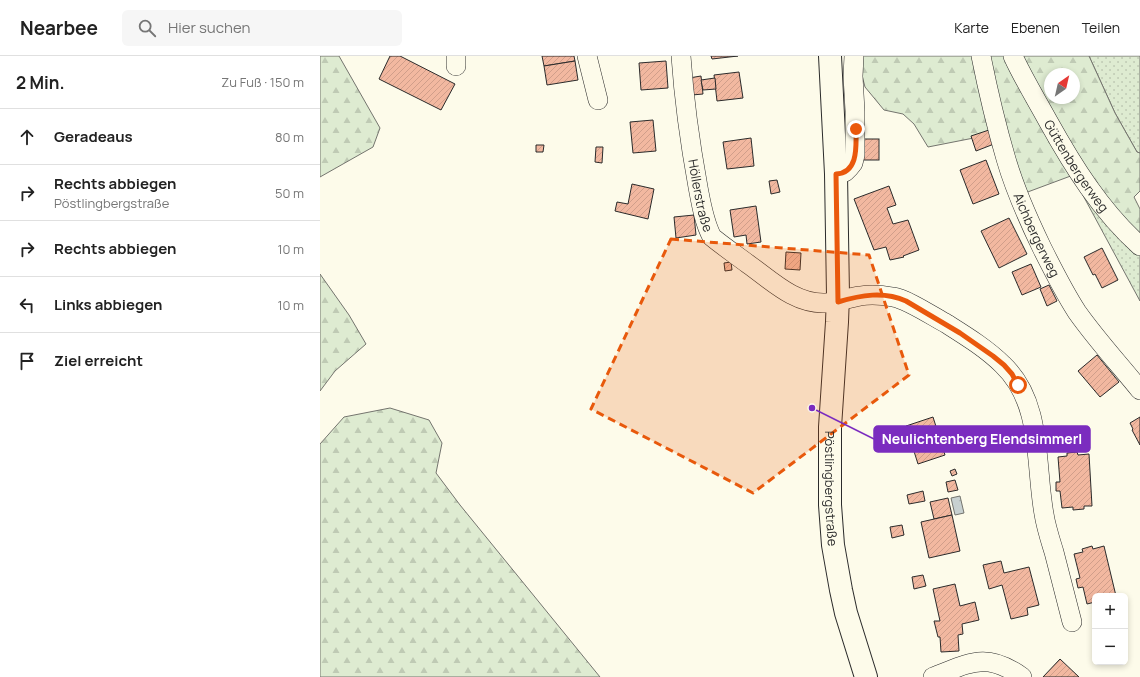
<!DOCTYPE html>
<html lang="de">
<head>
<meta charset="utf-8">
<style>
  body { margin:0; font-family:Manrope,sans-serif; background:#f6f6f6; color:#222 }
  .controls { position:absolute; right:12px; bottom:12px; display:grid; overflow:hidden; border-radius:6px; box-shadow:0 2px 6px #0003 }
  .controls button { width:36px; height:36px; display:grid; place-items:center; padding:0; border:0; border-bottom:1px solid #e0e0e0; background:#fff; color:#222; font:20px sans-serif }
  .compass { position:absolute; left:724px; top:12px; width:36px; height:36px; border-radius:50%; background:#fff; box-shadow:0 2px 6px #0003; rotate:34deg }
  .stop { position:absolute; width:12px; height:12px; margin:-9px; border:3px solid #ea580c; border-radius:50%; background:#fff }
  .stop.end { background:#ea580c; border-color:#fff; box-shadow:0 1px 4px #0008 }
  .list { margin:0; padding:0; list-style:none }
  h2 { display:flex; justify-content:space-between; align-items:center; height:52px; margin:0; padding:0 16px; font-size:17px }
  h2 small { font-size:13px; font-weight:400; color:#767676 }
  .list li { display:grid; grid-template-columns:26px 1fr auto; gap:12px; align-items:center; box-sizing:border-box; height:56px; padding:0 16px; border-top:1px solid #e0e0e0 }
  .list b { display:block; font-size:15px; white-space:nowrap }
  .list p { margin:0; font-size:13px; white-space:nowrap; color:#767676 }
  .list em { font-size:13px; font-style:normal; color:#767676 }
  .icon { flex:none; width:22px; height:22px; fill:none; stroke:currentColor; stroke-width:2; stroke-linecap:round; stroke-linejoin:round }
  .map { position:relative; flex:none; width:820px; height:621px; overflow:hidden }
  header { display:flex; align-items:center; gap:24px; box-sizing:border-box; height:56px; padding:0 20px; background:#fff; border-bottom:1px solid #e0e0e0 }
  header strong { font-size:19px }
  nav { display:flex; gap:22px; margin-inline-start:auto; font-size:14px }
  .search { width:280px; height:36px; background:#f6f6f6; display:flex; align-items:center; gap:10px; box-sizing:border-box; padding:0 14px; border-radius:6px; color:#767676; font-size:15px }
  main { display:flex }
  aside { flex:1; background:#fff }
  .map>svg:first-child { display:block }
  .grass { fill:url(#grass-dots); stroke:#74746e }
  .forest { fill:url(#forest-firs); stroke:#74746e; fill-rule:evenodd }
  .water { fill:url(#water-ripples); stroke:#74746e }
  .building { fill:url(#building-hatch); stroke:#2b2b2b }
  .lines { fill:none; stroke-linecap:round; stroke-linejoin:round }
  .minor-casing { stroke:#2b2b2b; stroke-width:20 }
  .major-casing { stroke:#2b2b2b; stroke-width:24 }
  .minor { stroke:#fdfbea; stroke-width:19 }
  .major { stroke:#fdfbea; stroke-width:22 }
  .route { stroke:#ea580c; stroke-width:5 }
  .marked { fill:#e8590c; fill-opacity:0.2; stroke:#e8590c; stroke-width:3; stroke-dasharray:8 5; stroke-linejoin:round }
  .labels { text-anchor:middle; stroke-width:3; stroke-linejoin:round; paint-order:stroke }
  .street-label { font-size:13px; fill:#2b2b2b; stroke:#fdfbea }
  .leader { fill:none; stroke:#7b2cbf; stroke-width:1.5 }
  .callout-dot { fill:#7b2cbf; stroke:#fdfbea; stroke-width:1.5 }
  .callout { fill:#7b2cbf; stroke:#7b2cbf; stroke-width:1.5 }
  .callout-label { font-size:14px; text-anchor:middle; font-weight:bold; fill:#fff }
</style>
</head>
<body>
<header>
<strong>Nearbee</strong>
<div class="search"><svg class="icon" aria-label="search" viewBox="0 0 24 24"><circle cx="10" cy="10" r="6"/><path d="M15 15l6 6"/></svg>Hier suchen</div>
<nav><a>Karte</a><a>Ebenen</a><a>Teilen</a></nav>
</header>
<main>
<aside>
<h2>2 Min.<small>Zu Fuß · 150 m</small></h2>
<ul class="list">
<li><svg class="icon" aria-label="ahead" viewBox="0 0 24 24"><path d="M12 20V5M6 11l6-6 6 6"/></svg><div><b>Geradeaus</b></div><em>80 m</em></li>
<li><svg class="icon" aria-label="right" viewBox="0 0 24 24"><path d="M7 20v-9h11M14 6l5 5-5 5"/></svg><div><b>Rechts abbiegen</b><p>Pöstlingbergstraße</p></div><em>50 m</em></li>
<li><svg class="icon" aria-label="right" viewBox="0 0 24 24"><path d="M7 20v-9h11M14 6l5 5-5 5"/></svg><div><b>Rechts abbiegen</b></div><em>10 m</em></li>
<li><svg class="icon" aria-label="left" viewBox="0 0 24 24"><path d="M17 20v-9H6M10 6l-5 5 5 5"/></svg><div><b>Links abbiegen</b></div><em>10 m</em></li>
<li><svg class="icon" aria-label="arrive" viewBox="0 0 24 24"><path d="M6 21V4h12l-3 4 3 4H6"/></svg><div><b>Ziel erreicht</b></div></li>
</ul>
</aside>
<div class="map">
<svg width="820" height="621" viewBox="0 0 820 621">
  <defs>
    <pattern id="grass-dots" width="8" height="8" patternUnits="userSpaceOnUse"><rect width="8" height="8" fill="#deebd1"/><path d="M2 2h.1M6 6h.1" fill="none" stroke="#bfcab4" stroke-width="1.8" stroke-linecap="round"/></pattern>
    <pattern id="forest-firs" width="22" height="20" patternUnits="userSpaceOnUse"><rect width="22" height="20" fill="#deebd1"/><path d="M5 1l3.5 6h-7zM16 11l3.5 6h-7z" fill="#bfcab4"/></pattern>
    <pattern id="water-ripples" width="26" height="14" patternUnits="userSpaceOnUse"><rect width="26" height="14" fill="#c7d0d0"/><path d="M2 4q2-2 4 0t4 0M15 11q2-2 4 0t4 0" fill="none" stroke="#abb3b3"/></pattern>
    <pattern id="building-hatch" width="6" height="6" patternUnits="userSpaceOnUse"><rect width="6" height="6" fill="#f2b8a0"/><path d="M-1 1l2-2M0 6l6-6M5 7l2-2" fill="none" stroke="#d09e8a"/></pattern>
  </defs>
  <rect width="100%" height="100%" fill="#fdfbea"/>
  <!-- grass -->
  <g class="grass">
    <path d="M769,0H820V97L817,96L795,57Z"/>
    <path d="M752,119L820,195V245Z"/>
  </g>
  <!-- forest -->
  <g class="forest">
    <path d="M0,0H19L60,72L53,91L0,121Z"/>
    <path d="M537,0H769L795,57L817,96L820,97V135L814,141L820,153V179L756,118L705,137L674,78L608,91L594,68L583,58L564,54L545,31ZM730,18H754V42H730Z"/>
    <path d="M0,218L29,259L46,288L15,315L0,335Z"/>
    <path d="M70,352L109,364L122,387L116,417L140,449L280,621H0V388L24,361Z"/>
  </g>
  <!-- water -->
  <path class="water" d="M640,440L644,457L635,459L631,442Z"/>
  <!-- building -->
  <g class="building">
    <path d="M70,0H80L135,28L121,54L59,23Z"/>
    <path d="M222,0H254L255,5L224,10Z"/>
    <path d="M391,0H418L392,3Z"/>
    <path d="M255,5L258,24L227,29L224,10Z"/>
    <path d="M346,5L348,32L321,34L319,7Z"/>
    <path d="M419,16L423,42L397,45L394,19Z"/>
    <path d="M381,20L383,38L372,39L369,22Z"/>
    <path d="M395,22L396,33L383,34L381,24Z"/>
    <path d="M333,64L336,95L313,97L310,66Z"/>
    <path d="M669,74L674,88L656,95L651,80Z"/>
    <path d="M431,82L434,110L407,113L403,86Z"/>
    <rect x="540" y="83" width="19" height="21"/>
    <path d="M216,89H224L223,96H216Z"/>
    <path d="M276,91H283L282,107L275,106Z"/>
    <path d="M666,104L679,138L653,148L640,114Z"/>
    <path d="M457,124L460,136L451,138L449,125Z"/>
    <path d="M312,128L334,133L328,163L295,155L297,146L308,148Z"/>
    <path d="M569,130L576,149L567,152L573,168L588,164L599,194L583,200L584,201L570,204L566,191L554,194L534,143Z"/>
    <path d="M436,150L441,186L427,188L426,179L414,181L410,154Z"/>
    <path d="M374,159L376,179L356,182L354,161Z"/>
    <path d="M689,162L707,198L679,212L661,175Z"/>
    <path d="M782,192L798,224L782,232L775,218L773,219L764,201Z"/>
    <path d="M466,196L481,197L480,214L465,213Z"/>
    <path d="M411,206L412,214L405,215L404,207Z"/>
    <path d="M711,208L721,231L702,239L692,216Z"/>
    <path d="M729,229L737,245L727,250L720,233Z"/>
    <path d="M777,299L799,326L780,341L758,315Z"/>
    <path d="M613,361L625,399L598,408L586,370Z"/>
    <path d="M820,361V389L812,374L813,373L810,367Z"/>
    <path d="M757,396L758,399L769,398L772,450H764V453L753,454V451L742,452L740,435H736V426H740L738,401L747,400V397Z"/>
    <path d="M635,413L637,418L632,420L630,415Z"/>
    <path d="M635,424L638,434L628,436L626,426Z"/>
    <path d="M603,435L605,445L589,448L587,439Z"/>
    <path d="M628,442L632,459L614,463L610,446Z"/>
    <path d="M632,459L640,495L609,502L601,466Z"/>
    <path d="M582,469L584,479L572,482L570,471Z"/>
    <path d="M772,490L773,493L784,490L796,540H775V546L767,548L763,531L758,532L756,523L760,522L754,498L763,496L762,493Z"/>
    <path d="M681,505L684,517L709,511L719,549L707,552L708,559L691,563L682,529L669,533L663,509Z"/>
    <path d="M603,519L606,530L594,533L592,521Z"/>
    <path d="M635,528L640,550L655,546L659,564L642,568L643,578L638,579L639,595L621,596L620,581H618L614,565H620L613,533Z"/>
    <path d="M740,603L759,621H723Z"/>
  </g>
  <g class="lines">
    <!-- minor casing -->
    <g class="minor-casing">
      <g id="minor">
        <path d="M136,0V10"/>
        <path d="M267,0L278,44"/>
        <path id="s1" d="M361,0C364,44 370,87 378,131C381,147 384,166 392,181C403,190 416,199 428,208C451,224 474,248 505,247C518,247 527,242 540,240C551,238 562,239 573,241C587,243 614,261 627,268C646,280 667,293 683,309C723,347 715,409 724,458C726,471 730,483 734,496C740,519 746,543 752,566"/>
        <path id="s2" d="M661,0C668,35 676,69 686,103C695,134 708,163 722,192C733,214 744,236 757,256C776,283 799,308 820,334"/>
        <path id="s3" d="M693,0C703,22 716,43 728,65C753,110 781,155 820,190"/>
        <path d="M516,118L525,116L529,112L533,107L535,99V55L533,20L534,0"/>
        <path d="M613,621C650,607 666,595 702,621"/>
      </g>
    </g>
    <!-- major casing -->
    <g class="major-casing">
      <g id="major">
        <path id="s4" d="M510,0L516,118L518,239L517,266L510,371V449L513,489L521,534L526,557L546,621"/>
      </g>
    </g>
    <!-- minor -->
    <use href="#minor" class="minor"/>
    <!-- major -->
    <use href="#major" class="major"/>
  </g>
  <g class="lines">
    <!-- route -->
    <path class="route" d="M536,73C536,89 539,117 516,118L518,246C541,239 564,235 586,245L640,277L673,300L684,309L692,318L698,329"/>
  </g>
  <!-- marked area -->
  <path class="marked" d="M351,183L549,199L589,319L433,437L271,353Z"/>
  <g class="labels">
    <!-- street labels -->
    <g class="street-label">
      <text dy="5" stroke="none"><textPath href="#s3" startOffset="127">Güttenbergerweg</textPath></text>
      <text dy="5" stroke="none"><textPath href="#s1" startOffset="141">Höllerstraße</textPath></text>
      <text dy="5" stroke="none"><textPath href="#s2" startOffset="188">Aichbergerweg</textPath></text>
      <text dy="5" stroke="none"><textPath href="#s4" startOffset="433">Pöstlingbergstraße</textPath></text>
    </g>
  </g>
  <!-- callouts -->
  <path class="leader" d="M492 352L554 383"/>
  <circle class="callout-dot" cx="492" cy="352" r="4"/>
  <rect class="callout" x="554" y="370" width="216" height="26" rx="4"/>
  <g class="callout-label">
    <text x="662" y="388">Neulichtenberg Elendsimmerl</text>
  </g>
</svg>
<div class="controls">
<button>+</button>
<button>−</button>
</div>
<svg class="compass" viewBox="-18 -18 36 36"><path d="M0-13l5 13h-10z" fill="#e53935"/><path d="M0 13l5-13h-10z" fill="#767676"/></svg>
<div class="stop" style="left:698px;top:329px"></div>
<div class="stop end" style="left:536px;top:73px"></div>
</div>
</main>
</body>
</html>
